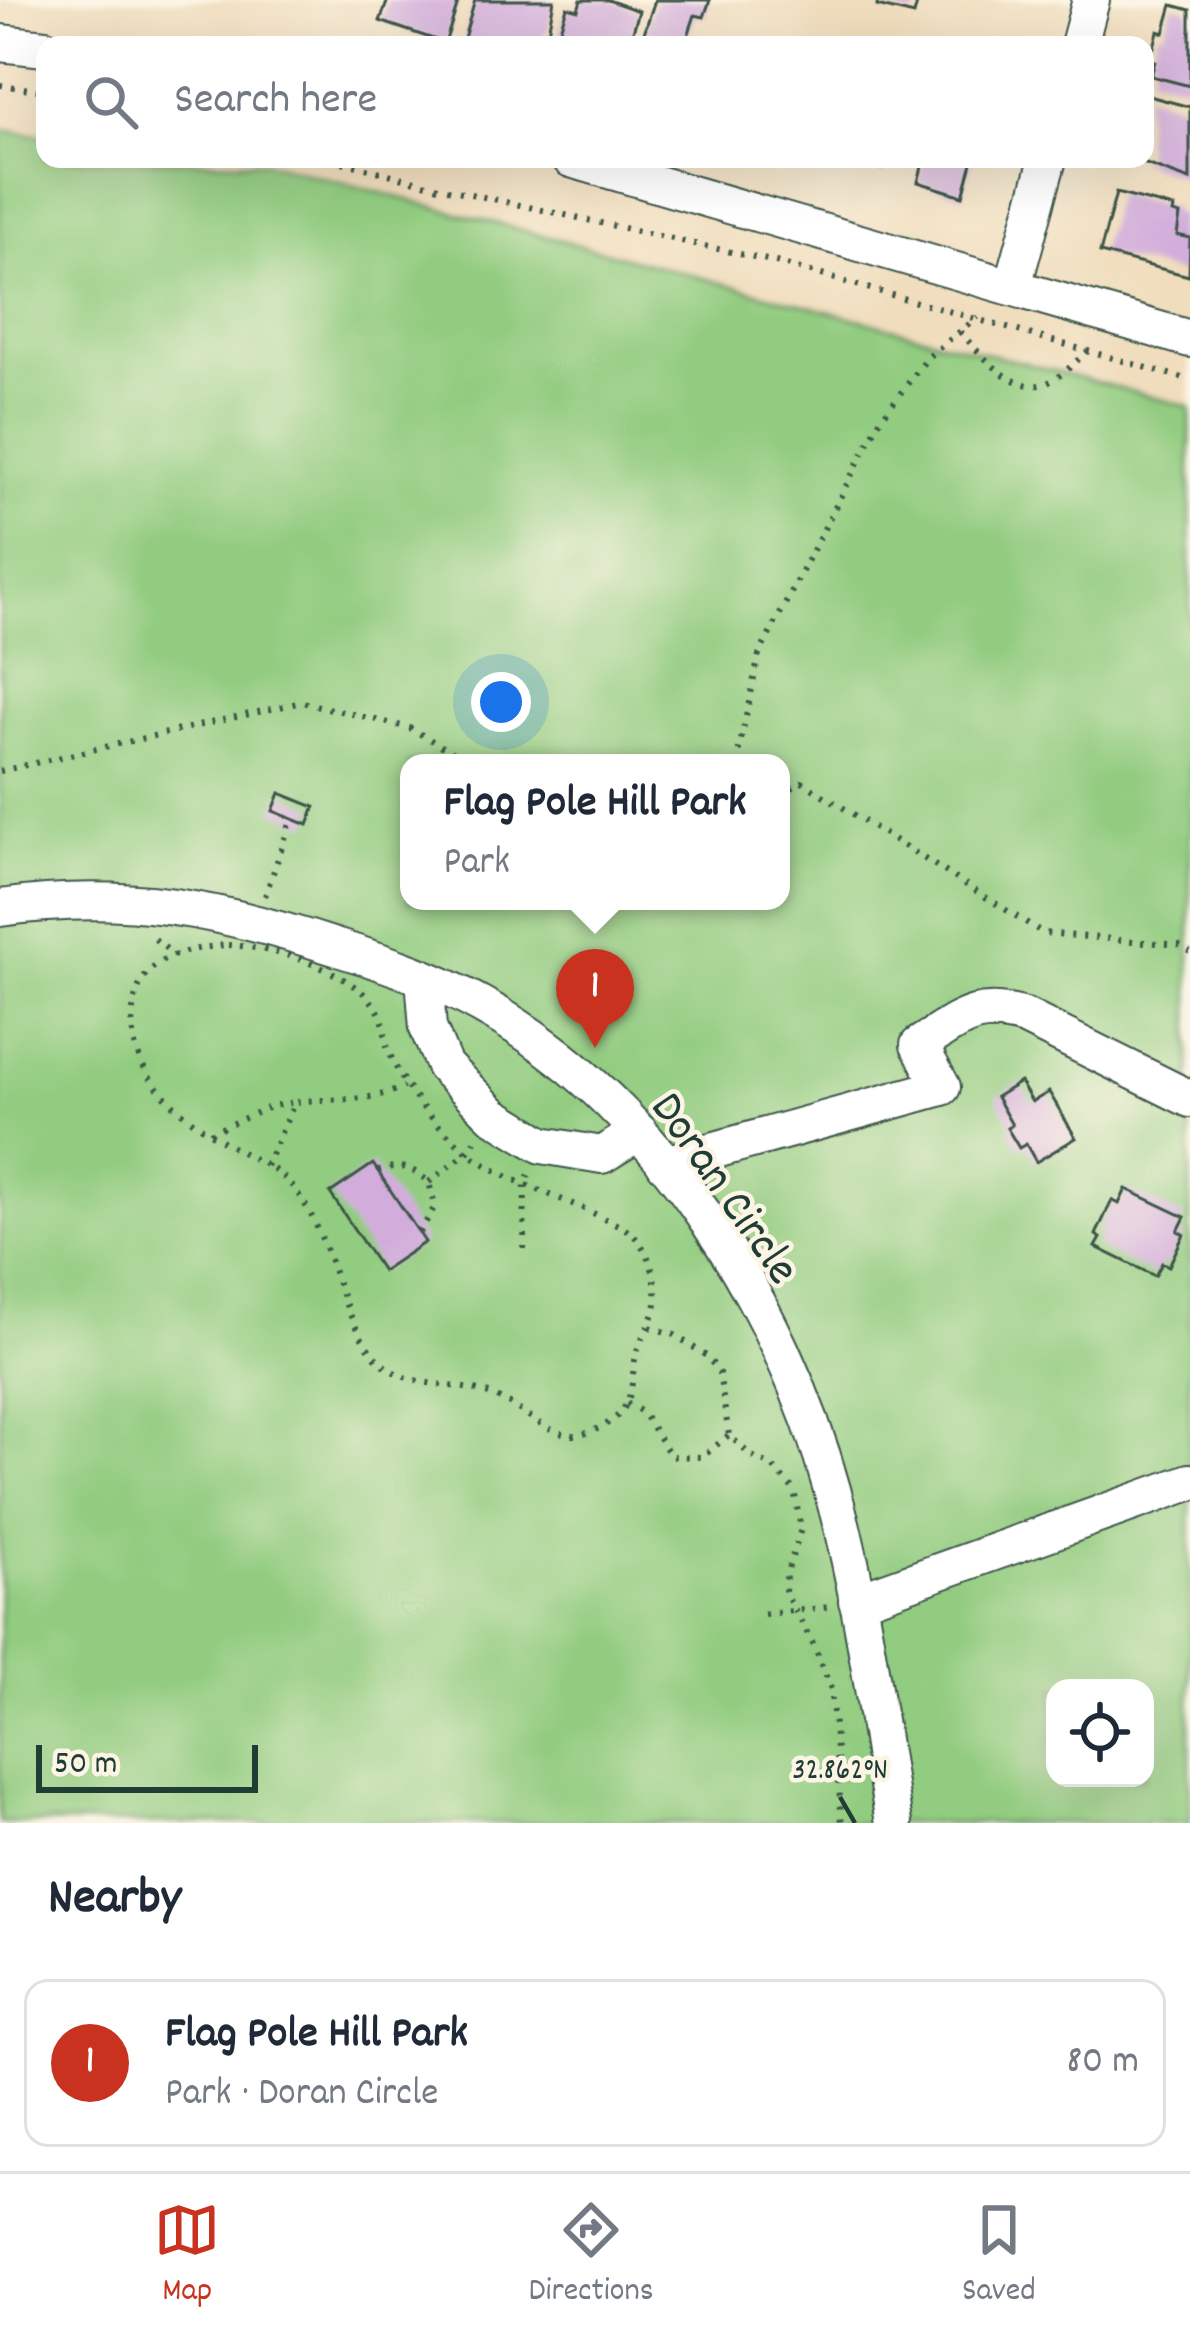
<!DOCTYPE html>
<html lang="en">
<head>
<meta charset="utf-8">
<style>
  body { margin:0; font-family:Dekko,sans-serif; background:#f6f6f7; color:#1f2937 }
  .controls { position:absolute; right:36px; bottom:36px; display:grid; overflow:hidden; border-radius:24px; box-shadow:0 12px 48px #0002 }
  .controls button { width:108px; height:108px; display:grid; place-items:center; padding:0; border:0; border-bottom:3px solid #e0e1e3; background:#fff; color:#1f2937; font:60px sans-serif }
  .scale { position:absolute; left:36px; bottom:30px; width:222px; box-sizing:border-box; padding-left:12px; border:6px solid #1f3d34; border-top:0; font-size:33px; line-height:42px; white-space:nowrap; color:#1f3d34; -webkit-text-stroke:9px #fcf5e5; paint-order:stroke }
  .you { position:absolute; left:501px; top:702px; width:42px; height:42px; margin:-30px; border:9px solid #fff; border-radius:50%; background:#1a73e8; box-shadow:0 0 0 18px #1a73e833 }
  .badge { display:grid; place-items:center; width:78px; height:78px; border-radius:50%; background:#c8321e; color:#fff; font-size:39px; font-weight:700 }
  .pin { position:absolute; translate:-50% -99px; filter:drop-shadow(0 3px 6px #0008) }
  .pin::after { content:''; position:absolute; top:63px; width:42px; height:36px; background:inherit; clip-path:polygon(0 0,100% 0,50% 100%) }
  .popup { position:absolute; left:400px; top:754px; width:390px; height:156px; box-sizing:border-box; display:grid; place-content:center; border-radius:24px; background:#fff; filter:drop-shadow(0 3px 9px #0005); font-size:39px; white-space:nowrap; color:#747a83 }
  .popup b { font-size:45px; color:#1f2937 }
  .popup::after { content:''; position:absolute; left:50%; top:100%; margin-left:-24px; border:24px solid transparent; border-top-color:#fff }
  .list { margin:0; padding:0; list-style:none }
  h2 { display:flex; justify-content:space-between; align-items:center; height:156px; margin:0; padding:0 48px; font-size:51px }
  h2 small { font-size:39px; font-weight:400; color:#747a83 }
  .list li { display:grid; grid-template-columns:78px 1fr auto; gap:36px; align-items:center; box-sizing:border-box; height:168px; margin:0 24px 24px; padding:0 24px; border:3px solid #e0e1e3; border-radius:24px }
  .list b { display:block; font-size:45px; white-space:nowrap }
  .list p { margin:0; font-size:39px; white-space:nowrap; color:#747a83 }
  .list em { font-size:39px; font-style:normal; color:#747a83 }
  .icon { flex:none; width:66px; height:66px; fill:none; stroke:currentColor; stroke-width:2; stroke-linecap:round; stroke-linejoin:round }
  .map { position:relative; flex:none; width:1190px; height:1823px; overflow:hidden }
  .search { position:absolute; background:#fff; box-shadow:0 12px 48px #0002; left:36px; right:36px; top:36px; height:132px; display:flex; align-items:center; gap:30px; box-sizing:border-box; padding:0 42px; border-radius:24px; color:#747a83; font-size:45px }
  .sheet { height:348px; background:#fff }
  nav { display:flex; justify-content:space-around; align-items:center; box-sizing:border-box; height:168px; border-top:3px solid #e0e1e3; background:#fff; font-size:33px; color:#747a83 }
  nav a { display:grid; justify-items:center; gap:6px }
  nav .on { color:#c8321e }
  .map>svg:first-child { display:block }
  .green { fill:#92cc80; stroke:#58845a; stroke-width:3; fill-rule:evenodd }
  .building { fill:#d2addb }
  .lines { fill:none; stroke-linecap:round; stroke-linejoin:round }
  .minor-casing { stroke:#3e5549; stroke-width:40 }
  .path { stroke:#3e5549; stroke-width:6; stroke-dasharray:3 9; stroke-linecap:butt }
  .minor { stroke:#fff; stroke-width:36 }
  .ticks { fill:none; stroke:#1f3d34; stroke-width:4.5 }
  .labels { text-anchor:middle; stroke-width:9; stroke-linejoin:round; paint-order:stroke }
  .street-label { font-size:48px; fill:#1f3d34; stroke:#fcf5e5 }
  .ticks-label { font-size:30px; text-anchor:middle; fill:#1f3d34; stroke:#fcf5e5; stroke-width:9; stroke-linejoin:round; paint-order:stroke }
</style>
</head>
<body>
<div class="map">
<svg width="1190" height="1823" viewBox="0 0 1190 1823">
  <rect width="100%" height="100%" fill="#fcf5e5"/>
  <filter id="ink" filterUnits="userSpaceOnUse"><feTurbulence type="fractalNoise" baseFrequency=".00833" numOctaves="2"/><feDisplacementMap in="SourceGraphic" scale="24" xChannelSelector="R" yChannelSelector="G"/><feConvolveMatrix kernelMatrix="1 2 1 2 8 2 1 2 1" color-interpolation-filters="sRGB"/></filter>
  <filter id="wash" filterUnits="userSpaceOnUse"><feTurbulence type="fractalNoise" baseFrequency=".004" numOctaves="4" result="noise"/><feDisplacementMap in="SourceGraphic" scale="48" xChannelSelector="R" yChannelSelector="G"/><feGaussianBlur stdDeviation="2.7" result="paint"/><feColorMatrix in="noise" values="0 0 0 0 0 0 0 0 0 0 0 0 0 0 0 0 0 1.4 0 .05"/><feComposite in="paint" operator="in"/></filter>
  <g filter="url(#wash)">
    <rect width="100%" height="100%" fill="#f0ddbd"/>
    <!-- green -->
    <path class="green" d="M0,130L45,136V159L265,162L1190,407V1823H0ZM409,763H781V901H409ZM1055,1688H1145V1778H1055Z"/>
    <g id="blocks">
      <!-- building -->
      <g class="building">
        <path d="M388,0H459L445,43L380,21Z"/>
        <path d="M475,0H554L548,32L545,31L541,45H462Z"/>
        <path d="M581,0H608L639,11L629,45H555L567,7L578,10Z"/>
        <path d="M655,0H710L704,17L695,15L685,45H640Z"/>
        <path d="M878,0H918L914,15L877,6Z"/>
        <path d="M1172,5L1190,10V86L1151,76L1155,61L1151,59L1158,31L1164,33Z"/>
        <path d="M1145,95L1190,107V180L1135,160L1145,159Z"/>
        <path d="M839,159H883L881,169L869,165L868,169Z"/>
        <path d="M924,159H973L963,196L918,182Z"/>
        <path d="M1116,193L1174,208L1173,213L1180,215L1177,235L1190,238L1189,276L1100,253Z"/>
        <path d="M280,793L315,807L308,825L273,811Z"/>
        <path d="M1020,1082L1032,1102L1049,1092L1076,1138L1036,1162L1026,1144L1019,1148L1007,1128L1012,1125L996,1097Z"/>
        <path d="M373,1164L425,1242L382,1271L330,1193Z"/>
        <path d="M1126,1189L1185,1217L1178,1231L1184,1234L1169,1266L1162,1263L1155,1276L1096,1247L1101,1238L1096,1235L1112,1200L1119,1204Z"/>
      </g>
    </g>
  </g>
  <g filter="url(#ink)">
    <use href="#blocks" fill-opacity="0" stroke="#3e5549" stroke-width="3"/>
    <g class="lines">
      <!-- minor casing -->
      <g class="minor-casing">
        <g id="minor">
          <path d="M0,43L45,48"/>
          <path d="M1079,45L1091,0"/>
          <path d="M571,159L1190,339"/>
          <path d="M1013,286L1048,159"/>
          <path d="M0,908C125,890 220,909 338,948C387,963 436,980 481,1005C657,1102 781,1303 833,1493C863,1600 876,1713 894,1823"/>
          <path d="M424,978L428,1028L444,1066L493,1115L542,1145L602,1155L639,1132"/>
          <path d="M665,1164L942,1087L919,1045C960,1020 975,1002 1025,1017L1190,1099"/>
          <path d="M857,1601L1190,1482"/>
        </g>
      </g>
      <!-- path -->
      <g class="path">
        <path d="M0,85L45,91"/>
        <path d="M331,159L439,187L776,262L1190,380"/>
        <path d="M960,332C980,353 1015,398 1049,382C1063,375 1076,361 1088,351"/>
        <path d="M736,763L759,655L880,420L928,357L978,317"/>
        <path d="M0,771L302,702L410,728L471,763"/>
        <path d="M781,794L802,782L1043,933L1179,945L1190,952"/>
        <path d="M265,896L291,821"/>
        <path d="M155,939L175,956"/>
        <path d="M228,945C273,947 358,971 380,1014C386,1026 384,1038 388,1049C402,1087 428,1116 457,1143C496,1180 554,1193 601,1217C611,1222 625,1227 633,1235C649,1250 658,1280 656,1302C655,1318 646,1330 640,1343C628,1369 639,1398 615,1418C604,1427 587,1435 573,1435C546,1434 518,1405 492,1395C450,1379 399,1393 369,1349C334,1299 331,1233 292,1186C280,1170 256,1160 239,1151C184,1119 118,1073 135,999C144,956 190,948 228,945Z"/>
        <path d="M210,1133L272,1106L295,1102"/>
        <path d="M266,1166L295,1102C335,1097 365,1104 404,1087"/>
        <path d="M378,1171C400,1163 411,1167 429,1182L435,1206L419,1234"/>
        <path d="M429,1182L467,1153L475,1141"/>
        <path d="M524,1249L525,1183L531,1170"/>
        <path d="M650,1327L675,1335L708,1357L719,1373L729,1435L750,1455L772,1466L794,1490L801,1529L786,1575L785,1593L814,1645L831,1689L842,1823"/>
        <path d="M627,1403L642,1412L671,1456L702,1457L729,1435"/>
        <path d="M764,1614L830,1607"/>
      </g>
      <!-- minor -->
      <use href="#minor" class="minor"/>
    </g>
  </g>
  <!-- ticks -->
  <path class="ticks" d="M840,1797L855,1823"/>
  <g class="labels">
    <!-- street labels -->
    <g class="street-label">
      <text transform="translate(728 1186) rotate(55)" y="17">Doran Circle</text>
    </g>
  </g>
  <g class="ticks-label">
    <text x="840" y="1778">32.862°N</text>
  </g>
</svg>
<div class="controls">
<button><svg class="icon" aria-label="locate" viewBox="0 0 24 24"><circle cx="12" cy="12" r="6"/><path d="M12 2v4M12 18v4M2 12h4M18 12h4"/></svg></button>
</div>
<div class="scale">50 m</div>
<div class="you"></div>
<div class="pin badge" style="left:595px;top:1048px">1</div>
<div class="popup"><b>Flag Pole Hill Park</b>Park</div>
<div class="search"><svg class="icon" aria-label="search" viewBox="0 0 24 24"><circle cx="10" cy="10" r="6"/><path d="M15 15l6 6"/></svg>Search here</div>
</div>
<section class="sheet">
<h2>Nearby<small></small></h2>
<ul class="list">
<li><span class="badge">1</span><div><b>Flag Pole Hill Park</b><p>Park · Doran Circle</p></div><em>80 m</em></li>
</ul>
</section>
<nav>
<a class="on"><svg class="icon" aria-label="map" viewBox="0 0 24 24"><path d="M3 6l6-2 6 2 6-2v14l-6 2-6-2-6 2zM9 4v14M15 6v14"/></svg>Map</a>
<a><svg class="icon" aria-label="directions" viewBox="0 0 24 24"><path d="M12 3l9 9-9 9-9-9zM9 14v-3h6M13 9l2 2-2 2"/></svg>Directions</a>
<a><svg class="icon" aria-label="saved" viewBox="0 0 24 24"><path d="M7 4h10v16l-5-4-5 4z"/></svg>Saved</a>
</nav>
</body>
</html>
